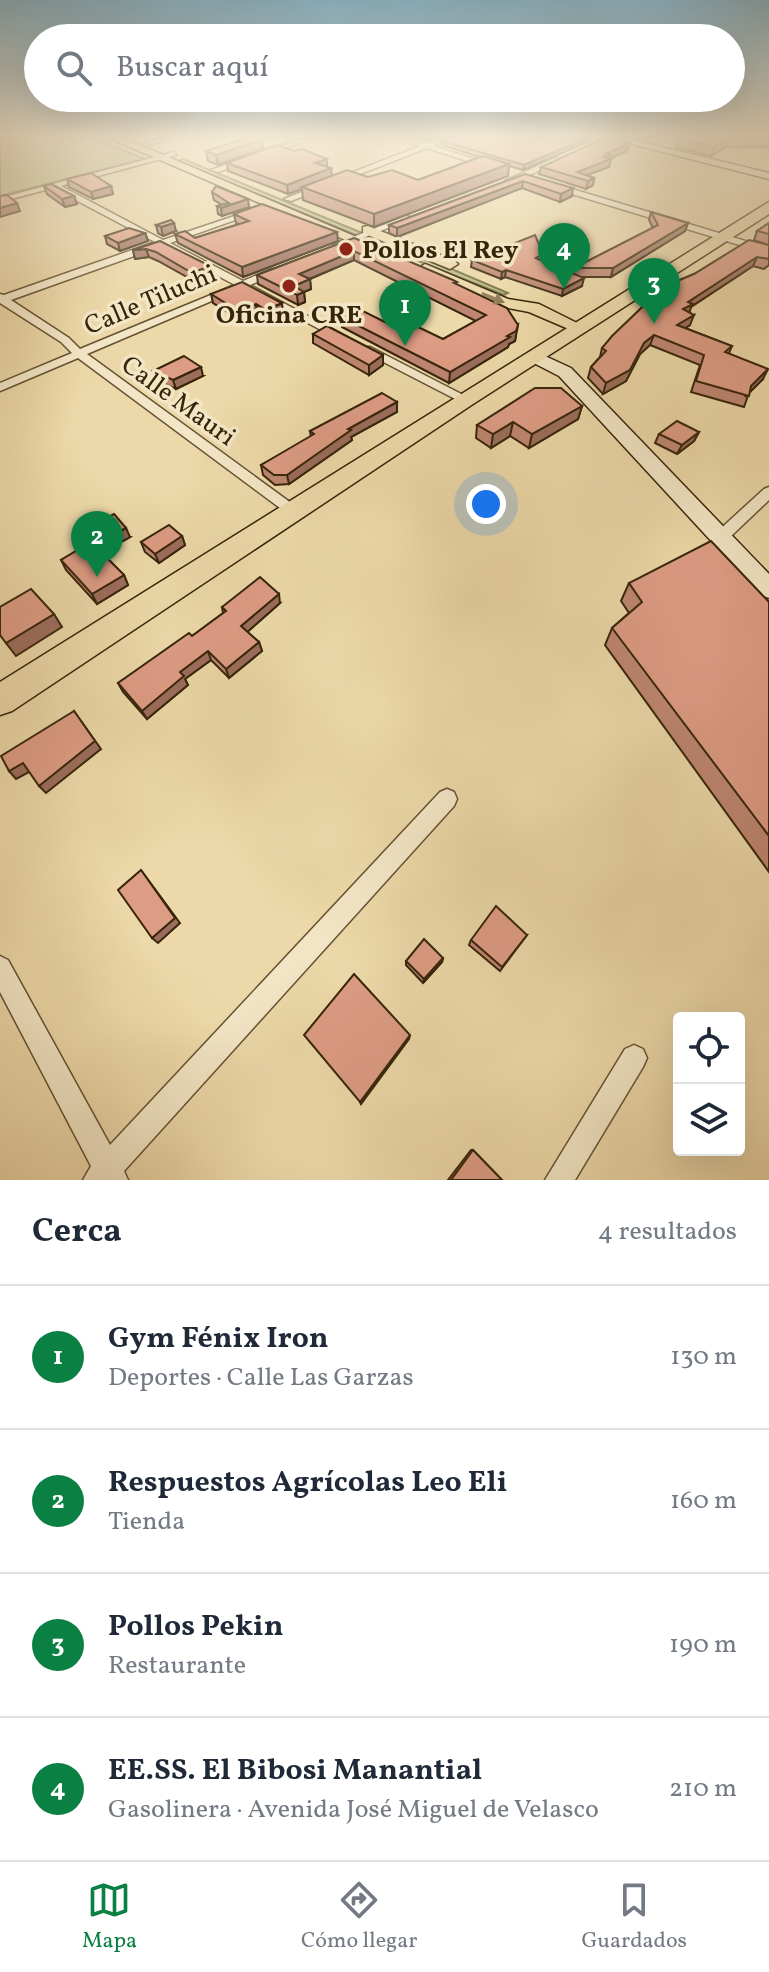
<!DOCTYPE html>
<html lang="es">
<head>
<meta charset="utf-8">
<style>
  body { margin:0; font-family:Vollkorn,serif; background:#f2f2f3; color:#1f2937 }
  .controls { position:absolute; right:24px; bottom:24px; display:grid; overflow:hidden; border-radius:8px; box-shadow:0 8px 32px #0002 }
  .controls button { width:72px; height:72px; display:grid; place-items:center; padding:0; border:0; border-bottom:2px solid #e0e1e3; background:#fff; color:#1f2937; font:40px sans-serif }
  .you { position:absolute; left:486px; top:504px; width:28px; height:28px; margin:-20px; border:6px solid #fff; border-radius:50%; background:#1a73e8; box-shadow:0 0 0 12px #1a73e833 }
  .badge { display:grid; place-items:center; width:52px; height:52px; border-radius:50%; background:#0b8043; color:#fff; font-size:26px; font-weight:700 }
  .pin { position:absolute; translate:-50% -66px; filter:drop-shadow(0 2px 4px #0008) }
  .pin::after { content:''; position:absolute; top:42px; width:28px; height:24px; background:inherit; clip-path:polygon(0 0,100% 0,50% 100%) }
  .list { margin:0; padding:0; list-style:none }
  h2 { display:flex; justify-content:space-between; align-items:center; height:104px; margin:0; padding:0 32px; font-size:34px }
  h2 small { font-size:26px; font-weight:400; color:#747a83 }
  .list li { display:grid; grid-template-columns:52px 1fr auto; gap:24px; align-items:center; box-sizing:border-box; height:144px; padding:0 32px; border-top:2px solid #e0e1e3 }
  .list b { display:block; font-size:30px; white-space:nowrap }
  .list p { margin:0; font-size:26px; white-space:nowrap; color:#747a83 }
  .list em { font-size:26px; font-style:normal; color:#747a83 }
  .icon { flex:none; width:44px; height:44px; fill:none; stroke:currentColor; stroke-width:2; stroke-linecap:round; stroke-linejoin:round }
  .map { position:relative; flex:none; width:769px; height:1180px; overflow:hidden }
  .search { position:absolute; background:#fff; box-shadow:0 8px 32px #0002; left:24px; right:24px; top:24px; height:88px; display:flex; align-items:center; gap:20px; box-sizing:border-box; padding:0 28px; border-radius:44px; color:#747a83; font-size:30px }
  .sheet { height:680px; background:#fff }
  nav { display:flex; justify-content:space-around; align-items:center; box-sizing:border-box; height:112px; border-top:2px solid #e0e1e3; background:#fff; font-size:22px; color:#747a83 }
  nav a { display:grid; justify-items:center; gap:4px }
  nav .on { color:#0b8043 }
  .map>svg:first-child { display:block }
  .green { fill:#bcbe84; stroke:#7a7247; stroke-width:2 }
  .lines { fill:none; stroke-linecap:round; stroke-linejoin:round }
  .street-casing { stroke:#645232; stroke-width:3 }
  .secondary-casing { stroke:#37250a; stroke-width:3 }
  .primary-casing { stroke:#37250a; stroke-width:3 }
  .highway-casing { stroke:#37250a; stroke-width:3 }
  .street { fill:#f3e6c6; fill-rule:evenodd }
  .secondary { fill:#f3e6c6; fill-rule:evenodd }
  .primary { fill:#ecd8a8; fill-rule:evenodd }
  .highway { fill:#ecd8a8; fill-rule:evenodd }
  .wall { fill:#be8672; stroke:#37250a; stroke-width:2 }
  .shaded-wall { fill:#9b6d5c; stroke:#37250a; stroke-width:2 }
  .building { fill:#dd9c84; stroke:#37250a; stroke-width:2 }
  .oneway { fill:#927e59 }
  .poi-dot { fill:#8f2418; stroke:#f3e6c6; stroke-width:3 }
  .labels { text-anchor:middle; stroke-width:7; stroke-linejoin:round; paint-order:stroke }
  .far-poi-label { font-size:26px; font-weight:bold; fill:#37250a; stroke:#f3e6c6; text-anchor:start }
  .far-street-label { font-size:26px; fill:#37250a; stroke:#f3e6c6 }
</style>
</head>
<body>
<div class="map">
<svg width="769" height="1180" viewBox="0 0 769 1180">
  <rect width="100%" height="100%" fill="#ecd8a8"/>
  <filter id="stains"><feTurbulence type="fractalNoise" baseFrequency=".0025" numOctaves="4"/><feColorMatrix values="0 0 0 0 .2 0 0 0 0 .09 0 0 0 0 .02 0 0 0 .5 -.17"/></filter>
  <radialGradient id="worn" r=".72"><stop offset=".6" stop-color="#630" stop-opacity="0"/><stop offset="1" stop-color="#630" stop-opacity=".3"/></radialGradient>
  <!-- green -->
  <g class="green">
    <path d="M0,137H93L144,159L0,196Z"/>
    <path d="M183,159L362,233L356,235L177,161Z"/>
    <path d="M374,236L508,293L504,295L365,240Z"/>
  </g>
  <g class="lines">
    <!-- street casing -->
    <g class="street-casing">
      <g id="street">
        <path d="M164,137H174L150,145L147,143Z"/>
        <path d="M307,137H316L218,172L211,170Z"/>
        <path d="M395,137C406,137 417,144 427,143C437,143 444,137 453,137L433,146L496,166L489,168L427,148L291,201L284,199L420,146Z"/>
        <path d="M174,152L176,155L61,186L163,240L258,208V212L170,243L243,281L272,269H278V273L250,285L347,337L338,339L242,288L87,354L298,508L300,511L298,514H288L78,358L0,391V383L72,353L61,342L0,303V294L4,295L155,242L53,188L0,202V198ZM162,246L235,285L80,349L69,338L11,300Z"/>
        <path d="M555,158L562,160L512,183L505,181Z"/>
        <path d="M552,183L769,248V254L549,187Z"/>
        <path d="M406,216L413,218L340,247L333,245Z"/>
        <path d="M362,347H370L471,399L469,402H461L362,351Z"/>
        <path d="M769,487V500L727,540H717L715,536L717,532L764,489Z"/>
        <path d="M447,789L454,792L457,799L454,806L124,1171L128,1180H83L91,1166L0,992V956L8,960L110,1145L440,792Z"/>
        <path d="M634,1045L643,1049L647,1058L643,1067L575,1180H545L625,1049Z"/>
      </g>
    </g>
    <!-- secondary casing -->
    <g class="secondary-casing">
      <g id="secondary">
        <path d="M604,137H621L769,173V179Z"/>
        <path d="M534,351L571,368L769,574V598L761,595L559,376L528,360L526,356Z"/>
      </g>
    </g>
    <!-- primary casing -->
    <g class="primary-casing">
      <g id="primary">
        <path d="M107,137H121L392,252L390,255H380Z"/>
        <path d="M368,226L455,261L458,264L450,269L445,267L363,233V227Z"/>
        <path d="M425,264L508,299L539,304L587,328L578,333L529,312L498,306L420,272L417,269Z"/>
      </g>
    </g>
    <!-- highway casing -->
    <g class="highway-casing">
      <path id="highway" d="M769,202V214L473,404L12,711L0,715V682Z"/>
    </g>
    <!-- street -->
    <use href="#street" class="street"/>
    <!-- secondary -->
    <use href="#secondary" class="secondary"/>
    <!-- primary -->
    <use href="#primary" class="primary"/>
    <!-- highway -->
    <use href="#highway" class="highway"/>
  </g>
  <!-- wall -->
  <g class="wall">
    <path d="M411,137H443L427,140Z"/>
    <path d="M450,137H592L591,140L523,170L509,166L508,176L374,227L303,200L302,189L288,194L228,171L227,163L327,167L331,176L418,180L480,157L442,145V141Z"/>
    <path d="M769,137V147H726L711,156L676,147L679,139Z"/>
    <path d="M261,140L263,149L218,165L208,161L206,151Z"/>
    <path d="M629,143L627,151L609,159H611L609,167L587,175L594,178L593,185L586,189L539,174L541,167Z"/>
    <path d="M525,174L572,196L560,202L522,188L397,237L389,233V225Z"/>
    <path d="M67,179L111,186L113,194L93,199L69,187Z"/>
    <path d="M44,186L74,196L77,204L65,207L47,194Z"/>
    <path d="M212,192L249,207L222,216L218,214L217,206L222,205L214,200Z"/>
    <path d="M651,212L688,223L685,231L611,277H580L582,286L562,296L505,277L501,279L471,267L472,260L542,261L573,274L574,268L653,228L649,220Z"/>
    <path d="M234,214L338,241L243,277L178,243L175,234L195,238L239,224L236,223Z"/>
    <path d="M769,223V265L764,269L753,266L691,307L689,312L690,325L685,328L732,346L729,353L763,379L749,393L744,407L691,392L700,365L650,345L640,354L626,381L603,394L588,378L591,367L600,357L602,348L656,294L658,289L765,244L754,240L757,231Z"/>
    <path d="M156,225L176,231L163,236L158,233Z"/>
    <path d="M145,233L148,241L120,251L107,244L105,236Z"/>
    <path d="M354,238L457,285L516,335L515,341L509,344L508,347L449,383L342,327L341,317L397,328L443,339L476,321L354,260L310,279L311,289L304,292L305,302L298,305L258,284L257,275Z"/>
    <path d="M160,241L211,275L194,281L158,261L149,257L135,259L133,250Z"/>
    <path d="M211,294L283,312L267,319L257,313L242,321L213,303Z"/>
    <path d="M313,334L383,355V365L369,375L313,343Z"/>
    <path d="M153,371L203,376L176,389L156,380Z"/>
    <path d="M397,402V412L351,437L352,440L289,484L275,485L263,475L261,465L311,437L310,431Z"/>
    <path d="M582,406L578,419L529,448L510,436L491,448L476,438L477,425Z"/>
    <path d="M699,432L694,441L677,454L655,443L659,434Z"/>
    <path d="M79,533L130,537L102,553L124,575L128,585L97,604L66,570L61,560L87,545L84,543Z"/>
    <path d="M182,536L185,545L159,563L145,552L141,542Z"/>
    <path d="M629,583L769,602V872L605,645L612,628L629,613L621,601Z"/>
    <path d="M280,603L247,632L259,642L262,651L229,678L211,660L185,679L188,685L147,719L123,692L118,683L192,636L223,613L222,607Z"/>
    <path d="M527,935L500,971L469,945L471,940Z"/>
    <path d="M443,958L442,962L423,983L406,965V961Z"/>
    <path d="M471,1150H473L502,1180H448Z"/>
  </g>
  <!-- shaded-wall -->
  <g class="shaded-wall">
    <path d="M427,137H443L427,140Z"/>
    <path d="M589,137H592L591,140L523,170L524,165Z"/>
    <path d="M729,139L726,147L711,156L714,147Z"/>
    <path d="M261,140L263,149L218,165L216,155Z"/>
    <path d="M629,143L627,151L609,159H611L609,167L579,178L577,172L606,154Z"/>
    <path d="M327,159V168L315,163Z"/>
    <path d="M509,164L508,176L374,227V214Z"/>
    <path d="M331,168L332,177L302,187V189L288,194L287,185Z"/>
    <path d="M594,178L593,185L586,189L588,181Z"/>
    <path d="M523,181L522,188L397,237V228Z"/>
    <path d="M111,186L113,194L93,199L91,192Z"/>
    <path d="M573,188L572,196L560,202L561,194Z"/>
    <path d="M74,196L77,204L65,207L62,199Z"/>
    <path d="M248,199L249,207L222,216L221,208Z"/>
    <path d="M17,203L20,211L0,217V208Z"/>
    <path d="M174,223L176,231L163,236L161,227Z"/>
    <path d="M688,223L685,231L611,277L613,268Z"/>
    <path d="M337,232L338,241L243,277L242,267Z"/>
    <path d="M145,233L148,241L120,251L118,243Z"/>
    <path d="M146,249L149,257L135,259L133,250Z"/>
    <path d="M354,251V260L300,283L299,274Z"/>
    <path d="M757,257L753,266L691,307L689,314L683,309L688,302Z"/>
    <path d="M210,266L211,275L194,281L192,273Z"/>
    <path d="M506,270L505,277L501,279L502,272Z"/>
    <path d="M584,278L582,286L562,296L563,289Z"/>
    <path d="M310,279L311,289L297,295L294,286Z"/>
    <path d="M304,292L305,302L298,305L297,295Z"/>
    <path d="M282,303L283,312L267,319L266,310Z"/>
    <path d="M256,304L257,313L242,321L240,312Z"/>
    <path d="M694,315L690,325L673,336L677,325Z"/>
    <path d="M518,325L515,341L509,344L508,347L449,383L450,372L507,336Z"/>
    <path d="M654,335L650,345L640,354L626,381L603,394L606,383L644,343Z"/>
    <path d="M383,355V365L369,375V365Z"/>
    <path d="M201,367L203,376L176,389L173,380Z"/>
    <path d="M768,369L763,379L745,397L751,386Z"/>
    <path d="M397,402V412L351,437L352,440L289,484L287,475L348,429Z"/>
    <path d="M582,406L578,419L529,448L532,434Z"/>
    <path d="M513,422L510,436L491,448L493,434Z"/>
    <path d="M699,432L694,441L677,454L682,445Z"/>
    <path d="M126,528L130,537L100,554L95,545Z"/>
    <path d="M182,536L185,545L159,563L155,554Z"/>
    <path d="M124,575L128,585L97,604L92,594Z"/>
    <path d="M279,594L280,603L244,635L241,626Z"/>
    <path d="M54,614L62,627L16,656L6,643Z"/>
    <path d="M259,642L262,651L229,678L226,669Z"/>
    <path d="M208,651L211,660L185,679L188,685L147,719L142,711L180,672Z"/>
    <path d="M74,711L101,749L46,793L39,786Z"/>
    <path d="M23,763L31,771L16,779L9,771Z"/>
    <path d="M141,870L180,923L158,943L152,938Z"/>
    <path d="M443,958L442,962L423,983L424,979Z"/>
    <path d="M410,1035L409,1039L361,1104L360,1102Z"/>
  </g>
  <!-- building -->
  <g class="building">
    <path d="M249,137L261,140L216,155L206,151Z"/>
    <path d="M450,137H589L524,165L442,141Z"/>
    <path d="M607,137L629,143L606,154L610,155L604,157L611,159L577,172L594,178L588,181L541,167Z"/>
    <path d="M682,137H769V138L729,139L714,147L679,139Z"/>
    <path d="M277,145L295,151L302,149L327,159L315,163L331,168L287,185L227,163Z"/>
    <path d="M483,156L509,164L374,214L302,187L347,170L368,177L392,170L418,180Z"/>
    <path d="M91,173L111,186L91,192L67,179Z"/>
    <path d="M525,174L573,188L561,194L523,181L397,228L389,225Z"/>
    <path d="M51,184L74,196L62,199L44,186Z"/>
    <path d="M216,186L248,199L221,208L217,206L229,203L212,192Z"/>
    <path d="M7,195L17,203L0,208V196Z"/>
    <path d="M262,204L337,232L242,267L175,234L185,231L195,238L249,221L234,214Z"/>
    <path d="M651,212L688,223L613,268H574L658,225Z"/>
    <path d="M171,220L174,223L161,227L156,225Z"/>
    <path d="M769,223V234L757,231Z"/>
    <path d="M129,228L145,233L118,243L105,236Z"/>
    <path d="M535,235L543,254L536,258L584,278L563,289L506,270L502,272L472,260Z"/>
    <path d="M354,238L453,280L457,282L454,283L507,308L518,325L516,331L507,336L510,337L450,372L341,317L359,309L397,328L408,322L443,339L486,315L354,251L299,274L310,279L294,286L304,292L297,295L257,275Z"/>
    <path d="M749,240L769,245V259L757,257L688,302L693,304L683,309L694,315L677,325L732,346L725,352L768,369L751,386L749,396L696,381L704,355L654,335L644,343L630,370L606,383L591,367L606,351L602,348L612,336L660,290L658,289L694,274Z"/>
    <path d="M160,241L210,266L192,273L156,252L146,249L133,250Z"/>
    <path d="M242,282L282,303L266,310L256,304L240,312L211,294Z"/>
    <path d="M327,326L383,355L369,365L313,334Z"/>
    <path d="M184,356L201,367L173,380L153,371Z"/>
    <path d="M535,388H561L582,406L532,434L513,422L493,434L477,425Z"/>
    <path d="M382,393L397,402L348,429L351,430L287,475H274L261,465L314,434L310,431Z"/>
    <path d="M677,421L699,432L682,445L659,434Z"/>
    <path d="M114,514L126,528L95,545L79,533Z"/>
    <path d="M169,525L182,536L155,554L141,542Z"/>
    <path d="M711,541L769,602V836L612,628L642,602L629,583Z"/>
    <path d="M91,542L124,575L92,594L61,560Z"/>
    <path d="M260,577L279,594L241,626L259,642L226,669L208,651L180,672L184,676L142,711L118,683L189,633L192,636L226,611L222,607Z"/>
    <path d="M31,589L54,614L6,643L0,635V607Z"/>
    <path d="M74,711L95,741L39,786L23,763L9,771L1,756Z"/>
    <path d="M141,870L175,918L152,938L118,890Z"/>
    <path d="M496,906L527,935L502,967L471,940Z"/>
    <path d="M424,939L443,958L424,979L406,961Z"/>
    <path d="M354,974L410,1035L360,1102L304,1035Z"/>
    <path d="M473,1150L502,1180H451Z"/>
  </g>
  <!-- one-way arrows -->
  <defs><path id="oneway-solid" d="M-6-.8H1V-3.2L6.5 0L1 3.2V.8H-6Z" transform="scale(2)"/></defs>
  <use class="oneway" href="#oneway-solid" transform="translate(493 298) rotate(22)"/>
  <!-- sky -->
  <linearGradient id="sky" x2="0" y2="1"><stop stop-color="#89b7cc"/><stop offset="0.45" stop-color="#f6edd8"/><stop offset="1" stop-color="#f6edd8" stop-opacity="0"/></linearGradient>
  <rect width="769" height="302" fill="url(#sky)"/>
  <!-- markers -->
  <g class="poi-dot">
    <circle cx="346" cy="249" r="8"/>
    <circle cx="289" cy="286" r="8"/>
  </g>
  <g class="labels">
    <!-- far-poi labels -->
    <g class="far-poi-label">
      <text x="362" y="258">Pollos El Rey</text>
      <text x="289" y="323" text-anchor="middle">Oficina CRE</text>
    </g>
    <!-- far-street labels -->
    <g class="far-street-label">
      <text transform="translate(150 299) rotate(-23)" y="9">Calle Tiluchi</text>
      <text transform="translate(179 400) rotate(36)" y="9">Calle Mauri</text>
    </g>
  </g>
  <rect width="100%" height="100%" filter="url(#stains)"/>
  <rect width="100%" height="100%" fill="url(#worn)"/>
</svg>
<div class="controls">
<button><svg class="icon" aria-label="locate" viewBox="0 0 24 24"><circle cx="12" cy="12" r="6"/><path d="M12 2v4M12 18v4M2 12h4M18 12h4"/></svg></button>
<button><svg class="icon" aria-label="layers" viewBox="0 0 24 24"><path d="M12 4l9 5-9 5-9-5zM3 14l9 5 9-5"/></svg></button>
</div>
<div class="you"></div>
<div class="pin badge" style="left:405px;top:346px">1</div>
<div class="pin badge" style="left:97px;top:577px">2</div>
<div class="pin badge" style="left:654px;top:324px">3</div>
<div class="pin badge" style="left:564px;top:289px">4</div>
<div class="search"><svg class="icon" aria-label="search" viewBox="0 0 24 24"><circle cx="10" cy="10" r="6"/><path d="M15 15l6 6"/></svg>Buscar aquí</div>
</div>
<section class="sheet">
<h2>Cerca<small>4 resultados</small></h2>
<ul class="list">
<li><span class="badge">1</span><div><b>Gym Fénix Iron</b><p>Deportes · Calle Las Garzas</p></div><em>130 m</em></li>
<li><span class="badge">2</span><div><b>Respuestos Agrícolas Leo Eli</b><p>Tienda</p></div><em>160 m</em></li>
<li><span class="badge">3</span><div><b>Pollos Pekin</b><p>Restaurante</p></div><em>190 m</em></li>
<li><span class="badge">4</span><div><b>EE.SS. El Bibosi Manantial</b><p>Gasolinera · Avenida José Miguel de Velasco</p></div><em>210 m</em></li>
</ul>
</section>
<nav>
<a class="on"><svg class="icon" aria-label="map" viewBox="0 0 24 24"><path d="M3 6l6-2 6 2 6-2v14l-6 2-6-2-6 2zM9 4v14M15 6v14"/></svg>Mapa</a>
<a><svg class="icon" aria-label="directions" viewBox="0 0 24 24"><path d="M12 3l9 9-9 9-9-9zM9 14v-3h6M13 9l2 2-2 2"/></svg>Cómo llegar</a>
<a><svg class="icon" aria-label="saved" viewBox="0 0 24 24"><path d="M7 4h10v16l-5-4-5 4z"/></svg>Guardados</a>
</nav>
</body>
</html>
